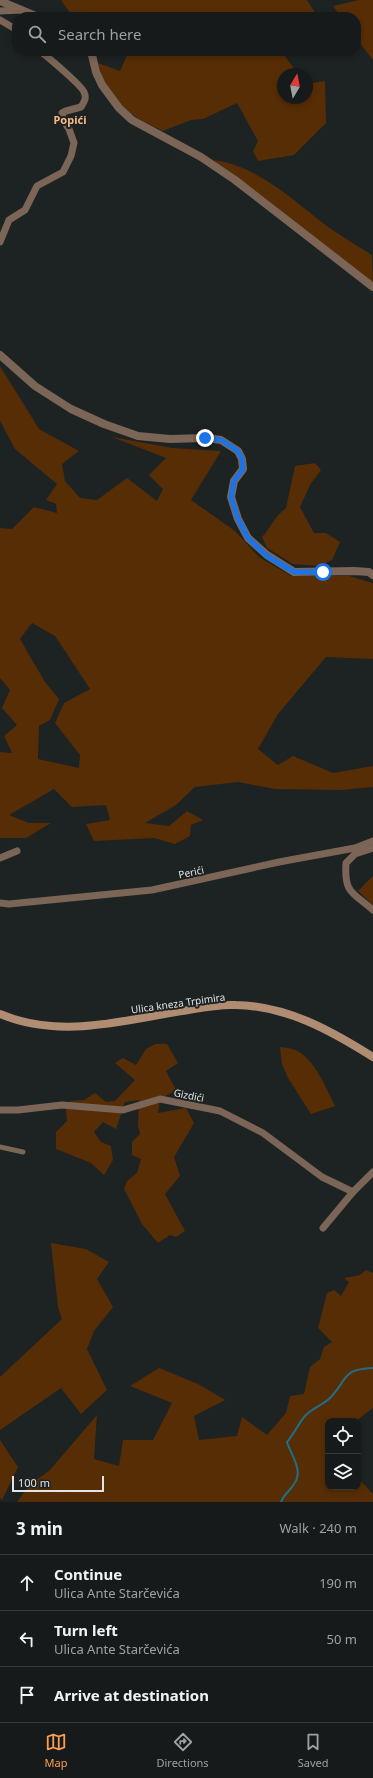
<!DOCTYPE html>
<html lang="en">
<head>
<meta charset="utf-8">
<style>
  body { margin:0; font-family:"Noto Sans",sans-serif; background:#232727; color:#f1f3f6 }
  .controls { position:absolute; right:12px; bottom:12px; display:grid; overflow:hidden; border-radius:8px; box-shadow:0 2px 6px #0003 }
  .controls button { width:36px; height:36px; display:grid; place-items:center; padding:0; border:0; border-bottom:1px solid #353839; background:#161a1a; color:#f1f3f6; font:20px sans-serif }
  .compass { position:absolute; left:277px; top:68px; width:36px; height:36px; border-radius:50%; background:#161a1a; box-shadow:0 2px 6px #0003; rotate:10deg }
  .scale { position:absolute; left:12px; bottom:10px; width:92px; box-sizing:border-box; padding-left:4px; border:2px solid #e1e4e5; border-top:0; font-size:11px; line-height:14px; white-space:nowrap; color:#e1e4e5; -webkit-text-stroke:3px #1d2223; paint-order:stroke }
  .stop { position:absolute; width:12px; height:12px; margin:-9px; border:3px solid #1a73e8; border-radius:50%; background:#fff }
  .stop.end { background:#1a73e8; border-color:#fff; box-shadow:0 1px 4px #0008 }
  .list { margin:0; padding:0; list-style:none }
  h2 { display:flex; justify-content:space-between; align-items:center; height:52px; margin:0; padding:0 16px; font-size:17px }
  h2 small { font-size:13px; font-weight:400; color:#9ea1a2 }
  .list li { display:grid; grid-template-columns:26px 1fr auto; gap:12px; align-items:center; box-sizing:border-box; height:56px; padding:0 16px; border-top:1px solid #353839 }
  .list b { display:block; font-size:15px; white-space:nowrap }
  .list p { margin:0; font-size:13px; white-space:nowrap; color:#9ea1a2 }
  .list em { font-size:13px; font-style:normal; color:#9ea1a2 }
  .icon { flex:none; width:22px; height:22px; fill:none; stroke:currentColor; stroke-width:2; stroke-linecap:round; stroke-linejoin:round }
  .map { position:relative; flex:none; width:373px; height:1502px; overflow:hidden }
  .search { position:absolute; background:#161a1a; box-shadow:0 2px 6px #0003; left:12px; right:12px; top:12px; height:44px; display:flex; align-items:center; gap:10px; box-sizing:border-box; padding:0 14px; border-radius:16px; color:#9ea1a2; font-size:15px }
  .sheet { height:220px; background:#161a1a }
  nav { display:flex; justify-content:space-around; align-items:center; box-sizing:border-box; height:56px; border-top:1px solid #353839; background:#161a1a; font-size:11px; color:#9ea1a2 }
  nav a { display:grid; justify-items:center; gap:2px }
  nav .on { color:#fb9e51 }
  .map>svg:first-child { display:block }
  .green { fill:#572d05; fill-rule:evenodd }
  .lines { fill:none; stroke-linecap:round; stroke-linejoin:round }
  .stream { stroke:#206f88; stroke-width:2 }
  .pedestrian { stroke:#7b6556; stroke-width:5 }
  .minor { stroke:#7b6556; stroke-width:7 }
  .tertiary { stroke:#7b6556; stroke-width:8 }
  .secondary { stroke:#b08c73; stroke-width:8 }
  .route { stroke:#1a73e8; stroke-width:5 }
  .labels { text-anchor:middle; stroke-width:4; stroke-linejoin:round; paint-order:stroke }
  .street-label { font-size:10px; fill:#e1e4e5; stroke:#1d2223 }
  .neighbourhood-label { font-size:11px; font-weight:bold; fill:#f9b886; stroke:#1d2223 }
</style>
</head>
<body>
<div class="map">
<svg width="373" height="1502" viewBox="0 0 373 1502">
  <rect width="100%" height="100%" fill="#1d2223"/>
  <!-- green -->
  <g class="green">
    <path d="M61,0H307L318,17H73Z"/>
    <path d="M359,0H373V60L356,38V17H341L333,6Z"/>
    <path d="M129,51H283L282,52L298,74H283V98H307V84L325,81L326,123L294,155L258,161L253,151L258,141L237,103L203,119L191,120L163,131C153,126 141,121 132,114C116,102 102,83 98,63L120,71Z"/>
    <path d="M214,160C259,166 296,203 331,229C344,238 358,246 372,255L373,284L218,166Z"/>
    <path d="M0,366L39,429L79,451L62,464L65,481L80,498L97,500L127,478L157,501L163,489L149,475L166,458L112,437L172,448L221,451L191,500L235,531L259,557L291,576H349L373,583V659L326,657L278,714L258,749L278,765L293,756L333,773L373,766V787L341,790L275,789L238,782L195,787L176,805L145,823L169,826L187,811L203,820L191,825L190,836L175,844L154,838L94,841L86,824L110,820L106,805L72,807L54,789L9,815L29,823H51L26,838H0V752L12,753L4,736L17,725L2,708L10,690L0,678V528L12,529L34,507L57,513L56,504L46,500L57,484L15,449L0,421ZM32,623L55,636L90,689L64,703L55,723L80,755L79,768L38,759L39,726L50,720L59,699L45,682L20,639Z"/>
    <path d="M315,463L321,470L310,485L300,507L314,533H326L340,542L332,560L321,566L293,564L267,548L262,537C272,526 274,517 286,508L295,466Z"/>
    <path d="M373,876V905L358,891Z"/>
    <path d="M155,1044H167L178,1063L166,1071L176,1090L160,1099L158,1113L186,1108L194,1123L174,1157L180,1176L165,1194L185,1231L176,1237L170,1235L158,1243L142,1224L124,1189L127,1181L137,1173L141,1159L132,1155V1142L140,1134L138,1125L139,1100L125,1102L116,1129L103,1122L94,1132L101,1142L111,1146L113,1160L104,1175L91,1163L56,1149V1132L67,1121L66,1108L70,1101L84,1100L95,1093L106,1102L115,1101L135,1080L115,1063L123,1058L136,1065L146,1049Z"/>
    <path d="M280,1047C285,1048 291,1048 295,1050C314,1057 327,1090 335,1106L311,1114L288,1078L282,1064Z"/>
    <path d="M51,1243L86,1249L109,1262L97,1279L113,1307L94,1331L87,1349L107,1390L81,1414L61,1388L0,1430V1377L62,1319L58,1307Z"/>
    <path d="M366,1270L373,1273V1408L356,1421H328V1487H358V1478L373,1494V1502H17L30,1484L49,1471L97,1415L94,1459L119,1466L123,1440H153L172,1403L130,1386L159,1368L198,1384L225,1400L194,1416L199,1440L237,1436L242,1417L267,1435L286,1413L290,1396L304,1394L310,1367L320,1359L324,1347L332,1342L318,1328L327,1293L334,1290L341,1296L349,1282L344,1278L360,1275Z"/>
    <path d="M0,1440L18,1467L2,1500L0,1498Z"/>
  </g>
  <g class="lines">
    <!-- stream -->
    <path class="stream" d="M281,1502C284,1494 290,1491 294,1484C304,1471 291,1455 287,1442C294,1434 298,1424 305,1416C312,1408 323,1405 330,1398C348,1380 341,1369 373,1368"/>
    <!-- pedestrian -->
    <path class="pedestrian" d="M0,1147L23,1152"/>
    <!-- minor -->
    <g class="minor">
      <path d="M0,11L21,10"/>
      <path d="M0,20L17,30"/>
      <path d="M0,242L9,220L25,210L37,186L63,172L71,156L74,143L69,129L63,120L62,113L66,111L81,107C84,102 87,98 84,92C81,85 49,58 40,51"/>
      <path d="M373,848L355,854L346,863C344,893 352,892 373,910"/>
      <path d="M0,858L17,851"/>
      <path d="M0,903L9,904L152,890L279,862L355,848L373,841"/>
      <path d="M0,1110H18L62,1105L123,1110L160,1099L220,1111L263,1133L322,1177L353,1192"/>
      <path d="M323,1228L353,1192L373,1172"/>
    </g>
    <!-- tertiary -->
    <g class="tertiary">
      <path d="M0,1L38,17"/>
      <path d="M91,51L96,72L102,85L119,108L132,120L201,157L235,180L373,287"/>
      <path d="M0,355L35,386L71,409L104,424L138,436L170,439L205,438L221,440L238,451L242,459L243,469L234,481L231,497L238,519L248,538L267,555L294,572L354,571L369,572L373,575"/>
    </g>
    <!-- secondary -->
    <path class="secondary" d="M0,1014C59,1039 121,1021 182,1011C200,1008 218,1004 236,1005C287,1006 330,1030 373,1057"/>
  </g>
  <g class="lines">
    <!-- route -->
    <path class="route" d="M205,438L221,440L238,451L242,459L243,469L234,481L231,497L238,519L248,538L267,556L294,572H323"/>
  </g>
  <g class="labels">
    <!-- street labels -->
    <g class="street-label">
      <text transform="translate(191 872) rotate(-12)" y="4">Perići</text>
      <text transform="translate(178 1003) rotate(-8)" y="4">Ulica kneza Trpimira</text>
      <text transform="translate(189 1095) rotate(11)" y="4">Gizdići</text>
    </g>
    <!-- neighbourhood labels -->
    <g class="neighbourhood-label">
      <text x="70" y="124">Popići</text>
    </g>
  </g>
</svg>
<div class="controls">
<button><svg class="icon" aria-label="locate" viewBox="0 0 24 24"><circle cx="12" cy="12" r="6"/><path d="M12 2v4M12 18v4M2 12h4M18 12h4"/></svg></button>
<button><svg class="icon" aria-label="layers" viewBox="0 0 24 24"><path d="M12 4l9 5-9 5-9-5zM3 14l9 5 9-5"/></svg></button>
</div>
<svg class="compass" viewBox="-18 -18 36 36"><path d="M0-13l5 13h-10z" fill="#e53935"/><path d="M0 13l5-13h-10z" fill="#9ea1a2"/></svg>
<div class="scale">100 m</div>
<div class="stop" style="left:323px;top:572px"></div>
<div class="stop end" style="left:205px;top:438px"></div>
<div class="search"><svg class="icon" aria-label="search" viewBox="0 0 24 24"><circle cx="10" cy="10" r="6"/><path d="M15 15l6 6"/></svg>Search here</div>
</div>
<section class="sheet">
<h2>3 min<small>Walk · 240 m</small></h2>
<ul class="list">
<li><svg class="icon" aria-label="ahead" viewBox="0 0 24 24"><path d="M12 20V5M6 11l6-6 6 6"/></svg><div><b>Continue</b><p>Ulica Ante Starčevića</p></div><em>190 m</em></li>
<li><svg class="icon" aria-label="left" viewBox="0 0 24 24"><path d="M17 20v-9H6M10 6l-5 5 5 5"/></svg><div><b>Turn left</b><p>Ulica Ante Starčevića</p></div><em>50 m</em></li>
<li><svg class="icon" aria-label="arrive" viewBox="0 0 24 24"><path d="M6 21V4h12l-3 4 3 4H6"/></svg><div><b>Arrive at destination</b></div></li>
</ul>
</section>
<nav>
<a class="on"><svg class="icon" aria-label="map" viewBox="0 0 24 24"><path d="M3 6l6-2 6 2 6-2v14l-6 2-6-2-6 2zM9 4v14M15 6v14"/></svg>Map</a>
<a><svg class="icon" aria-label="directions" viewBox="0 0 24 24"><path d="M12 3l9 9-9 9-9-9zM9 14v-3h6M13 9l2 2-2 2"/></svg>Directions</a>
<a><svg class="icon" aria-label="saved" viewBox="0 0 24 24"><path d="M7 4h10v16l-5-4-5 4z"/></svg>Saved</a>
</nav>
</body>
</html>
